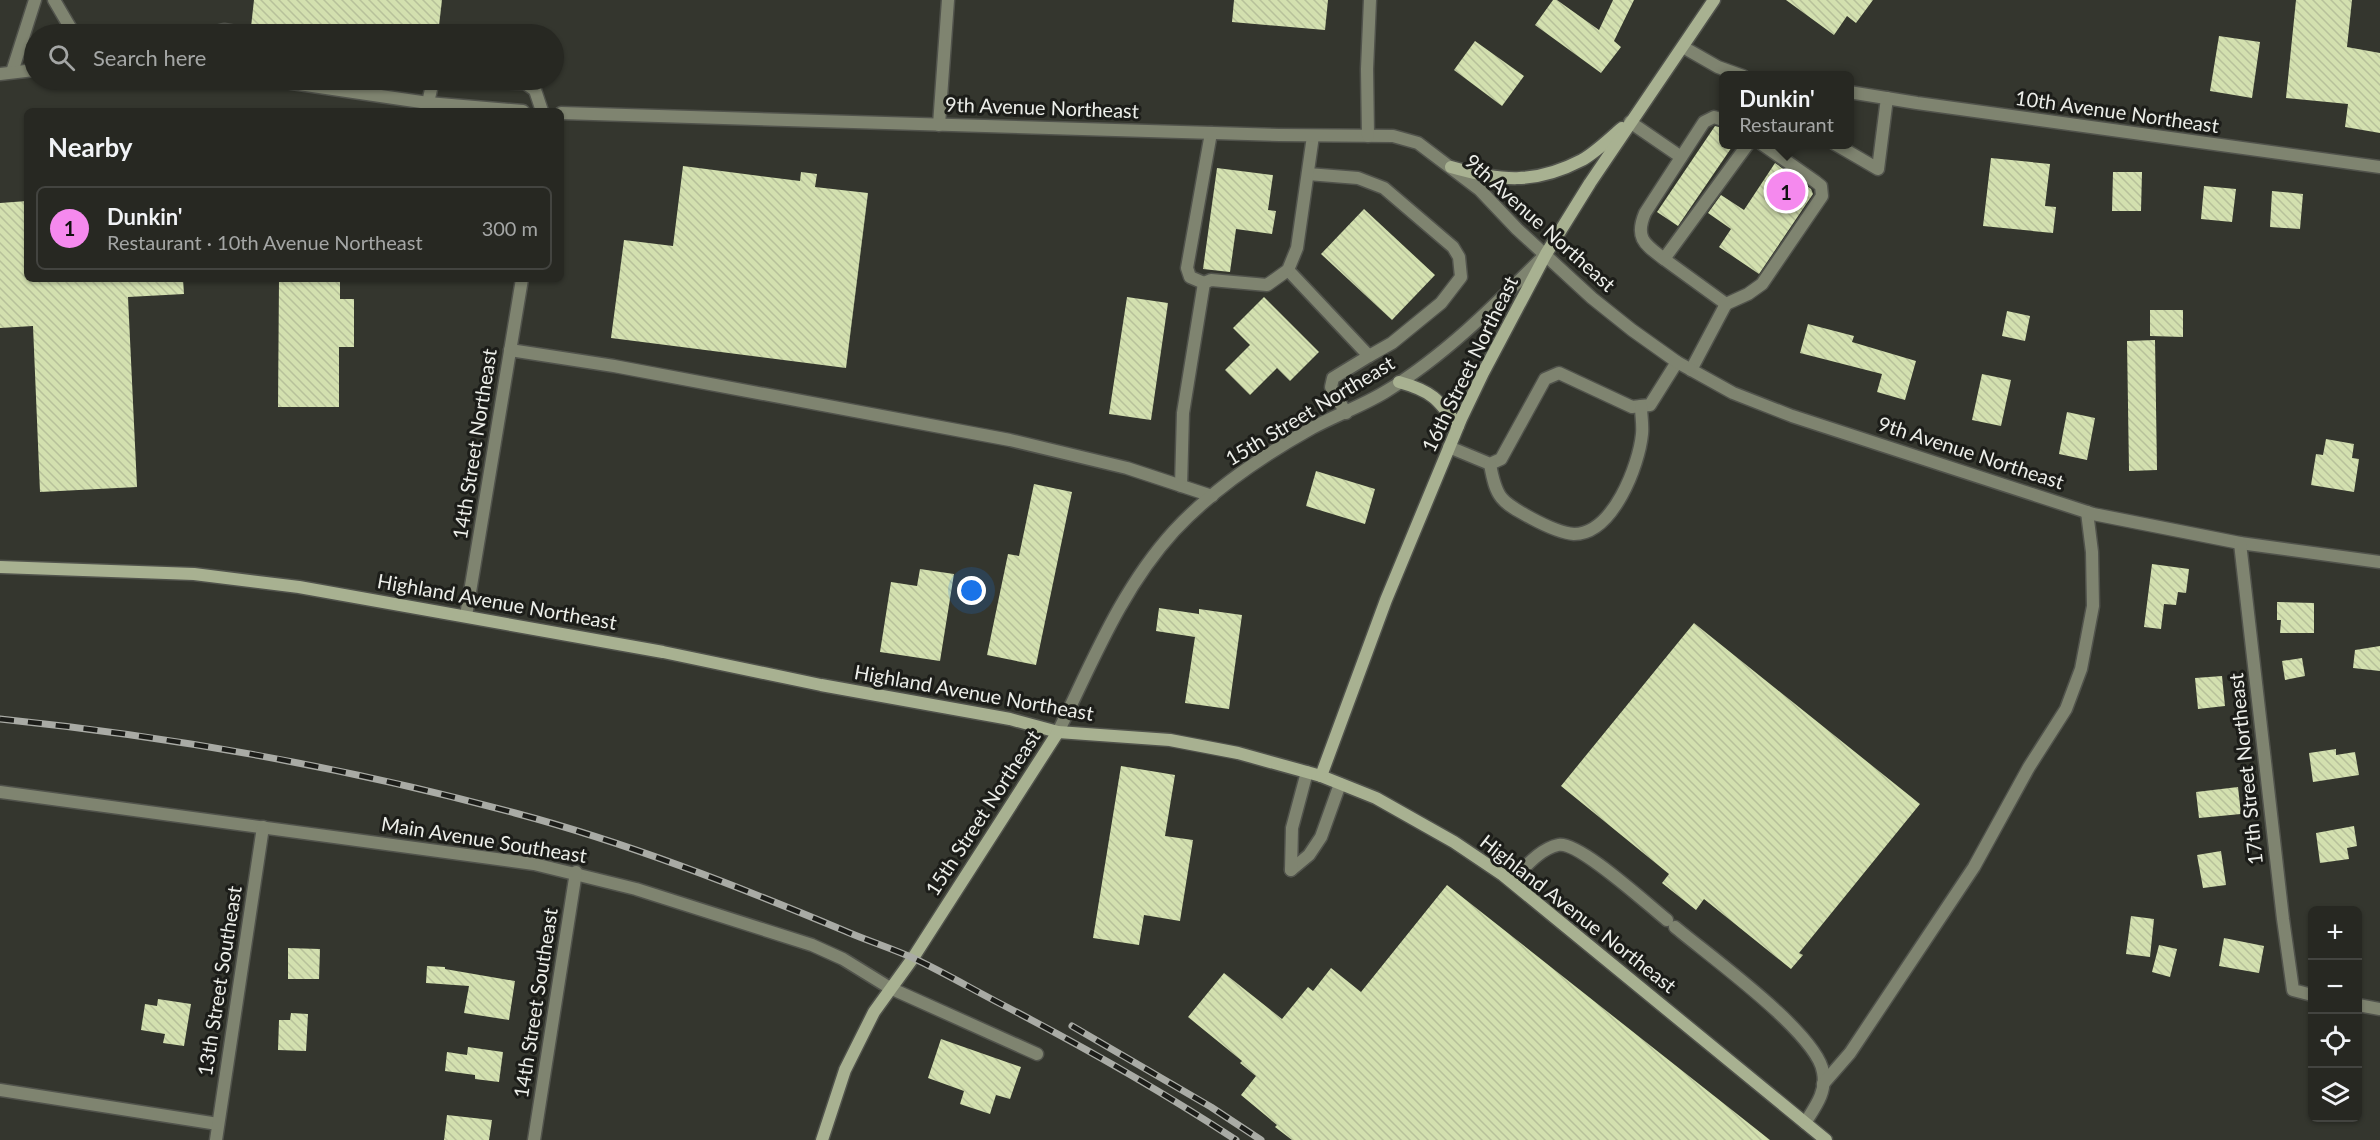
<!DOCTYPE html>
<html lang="en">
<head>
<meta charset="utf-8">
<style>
  body { margin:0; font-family:Lato,sans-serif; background:#2f302a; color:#f1f3f6 }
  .controls { position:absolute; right:18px; bottom:18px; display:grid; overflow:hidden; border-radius:9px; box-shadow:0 2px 4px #0004 }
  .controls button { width:54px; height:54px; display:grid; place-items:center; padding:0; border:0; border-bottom:2px solid #434440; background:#272822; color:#f1f3f6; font:30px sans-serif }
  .you { position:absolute; left:972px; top:591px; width:21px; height:21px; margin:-15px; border:4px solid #fff; border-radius:50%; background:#1a73e8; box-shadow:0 0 0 9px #1a73e833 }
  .badge { display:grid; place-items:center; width:39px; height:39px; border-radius:50%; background:#f589ee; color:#111; font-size:20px; font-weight:700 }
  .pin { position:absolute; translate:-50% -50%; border:3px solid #fff; box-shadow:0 2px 6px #0006 }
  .popup { position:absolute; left:1719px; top:71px; width:135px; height:78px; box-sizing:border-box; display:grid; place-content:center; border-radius:9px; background:#272822; filter:drop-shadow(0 2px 4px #0005); font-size:20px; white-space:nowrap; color:#a4a6a5 }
  .popup b { font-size:22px; color:#f1f3f6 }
  .popup::after { content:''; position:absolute; left:50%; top:100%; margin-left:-12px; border:12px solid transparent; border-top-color:#272822 }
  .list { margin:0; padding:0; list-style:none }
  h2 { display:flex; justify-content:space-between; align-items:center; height:78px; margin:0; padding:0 24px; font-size:26px }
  h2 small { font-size:20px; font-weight:400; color:#a4a6a5 }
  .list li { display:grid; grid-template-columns:39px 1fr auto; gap:18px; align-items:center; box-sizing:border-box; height:84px; margin:0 12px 12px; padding:0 12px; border:2px solid #434440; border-radius:9px }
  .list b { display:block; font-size:22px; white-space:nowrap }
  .list p { margin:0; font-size:20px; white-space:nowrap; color:#a4a6a5 }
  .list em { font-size:20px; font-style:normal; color:#a4a6a5 }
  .icon { flex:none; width:33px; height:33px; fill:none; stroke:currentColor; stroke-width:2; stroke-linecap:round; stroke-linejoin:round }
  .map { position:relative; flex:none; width:2380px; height:1140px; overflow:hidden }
  .search { position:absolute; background:#272822; box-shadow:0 2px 4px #0004; left:24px; top:24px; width:540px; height:66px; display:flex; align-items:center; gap:15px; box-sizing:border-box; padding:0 21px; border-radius:33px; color:#a4a6a5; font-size:22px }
  .panel { position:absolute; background:#272822; box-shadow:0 2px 4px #0004; left:24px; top:108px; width:540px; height:174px; border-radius:9px }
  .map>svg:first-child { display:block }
  .building { fill:url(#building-back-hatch) }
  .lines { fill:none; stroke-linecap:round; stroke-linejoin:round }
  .lane-casing { stroke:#51534c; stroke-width:15 }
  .street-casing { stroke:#51534c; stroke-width:15 }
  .secondary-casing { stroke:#51534c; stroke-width:15 }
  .lane { stroke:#7f8470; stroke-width:12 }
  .street { stroke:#7f8470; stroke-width:12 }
  .secondary { stroke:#a8b191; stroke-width:12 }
  .rail-casing { stroke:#a9aba5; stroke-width:7 }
  .rail { stroke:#1c1d19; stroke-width:4.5; stroke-dasharray:14; stroke-linecap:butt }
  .labels { text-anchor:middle; stroke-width:6; stroke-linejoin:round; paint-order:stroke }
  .street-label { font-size:20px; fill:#eceee9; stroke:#1c1d19 }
</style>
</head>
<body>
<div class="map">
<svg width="2380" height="1140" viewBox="0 0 2380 1140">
  <defs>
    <pattern id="building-back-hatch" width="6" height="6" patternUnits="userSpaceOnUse" patternTransform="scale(1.5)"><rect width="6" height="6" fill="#d3e0af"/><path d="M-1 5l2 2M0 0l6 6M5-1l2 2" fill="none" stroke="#b7c19a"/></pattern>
  </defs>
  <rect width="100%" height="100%" fill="#34362e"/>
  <!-- building -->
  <g class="building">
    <path d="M254,0H442L438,34H315L251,27Z"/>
    <path d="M1234,0H1328L1325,30L1232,22Z"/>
    <path d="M1553,0H1557L1599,30L1613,0H1634L1614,41L1621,47L1601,73L1535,25Z"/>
    <path d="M1786,0H1873L1856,23L1847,16L1834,35Z"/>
    <path d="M2296,0H2352L2347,47L2380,53V133L2345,127L2348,104L2286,98Z"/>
    <path d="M2219,36L2260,42L2252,98L2210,91Z"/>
    <path d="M1475,41L1524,76L1502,106L1454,70Z"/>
    <path d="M1715,126L1723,128V144H1734L1678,226L1657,212Z"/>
    <path d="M1991,158L2050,164L2045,206L2056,207L2053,233L1983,226Z"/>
    <path d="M1775,163L1811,189L1813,194L1759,274L1719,247L1731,229L1708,213L1721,195L1744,210Z"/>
    <path d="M683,166L800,181L801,172L817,174L815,187L868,193L846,368L611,338L624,240L673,246Z"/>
    <path d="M1217,168L1273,175L1268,210L1276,211L1272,234L1236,229L1230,272L1203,269Z"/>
    <path d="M2113,172H2142L2141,211H2112Z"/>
    <path d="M2204,186L2236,189L2232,222L2201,219Z"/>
    <path d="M2272,191L2303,194L2300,229L2270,227Z"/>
    <path d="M27,201V279H183L184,294L128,297L137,487L40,492L33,326L0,328V203Z"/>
    <path d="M1364,209L1435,275L1392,320L1321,254Z"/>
    <path d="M279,279H340V299H354V347H339V407H278Z"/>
    <path d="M1127,297L1168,303L1151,420L1109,414Z"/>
    <path d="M1264,297L1319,352L1290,381L1277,368L1250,395L1225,370L1250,345L1233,328Z"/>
    <path d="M2150,310H2183V337L2150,336Z"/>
    <path d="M2007,311L2030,316L2025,341L2002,336Z"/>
    <path d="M1808,324L1854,336L1852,342L1916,361L1905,400L1877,392L1882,374L1800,353Z"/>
    <path d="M2155,340L2157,470L2129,471L2127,341Z"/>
    <path d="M1982,374L2011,380L2001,426L1972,420Z"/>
    <path d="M2067,412L2095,418L2087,460L2059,454Z"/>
    <path d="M2326,439L2354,444L2352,458L2359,459L2354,492L2311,485L2316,454L2323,455Z"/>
    <path d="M1316,471L1375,489L1365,524L1306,506Z"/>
    <path d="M1034,484L1072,492L1036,665L987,655L1008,554L1019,556Z"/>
    <path d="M2152,564L2189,569L2186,593L2178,592L2176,605L2164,604L2161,629L2144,627Z"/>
    <path d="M920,569L954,574L940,661L880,652L891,582L917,586Z"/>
    <path d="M2277,602L2314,603V633H2280L2281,620H2277Z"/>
    <path d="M1159,608L1199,614V609L1242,615L1229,709L1185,703L1195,637L1156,631Z"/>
    <path d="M1694,623L1920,804L1799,953L1803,955L1791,969L1704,899L1696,910L1662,883L1669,874L1561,786Z"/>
    <path d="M2380,646V671L2353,668L2355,650Z"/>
    <path d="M2302,658L2305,676L2285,680L2282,661Z"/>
    <path d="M2222,676L2225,706L2198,709L2195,678Z"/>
    <path d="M2336,749V755L2355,752L2359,775L2313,782L2309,753Z"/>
    <path d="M1121,766L1175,775L1165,836L1193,840L1180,921L1144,915L1139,945L1093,938Z"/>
    <path d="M2238,787L2241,814L2199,818L2196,792Z"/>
    <path d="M2354,826L2357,846L2347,848L2349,859L2320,863L2316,833Z"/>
    <path d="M2221,851L2226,885L2203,888L2197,855Z"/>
    <path d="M1447,885L1770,1140H1292L1275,1127L1277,1125L1241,1095L1256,1076L1240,1063L1242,1061L1188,1017L1224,973L1282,1019L1308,987L1313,991L1331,968L1361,992Z"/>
    <path d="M2131,916L2154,919L2150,957L2126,954Z"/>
    <path d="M2224,938L2264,946L2259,973L2219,966Z"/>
    <path d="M2159,945L2177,949L2170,977L2152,972Z"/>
    <path d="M288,948L320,949L319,979H288Z"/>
    <path d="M427,966L445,967V969L515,981L509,1020L464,1013L469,986L426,983Z"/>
    <path d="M158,999L191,1004L184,1046L163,1043L165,1034L141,1030L145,1004L157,1006Z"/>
    <path d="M291,1013L308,1014L306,1051L278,1050L279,1020H290Z"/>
    <path d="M941,1039L1021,1067L1010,1099L996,1095L990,1114L960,1104L964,1091L928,1078Z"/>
    <path d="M468,1047L503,1052L499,1082L475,1079V1075L445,1071L447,1052L467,1055Z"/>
    <path d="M447,1115L492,1120L489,1140H444Z"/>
  </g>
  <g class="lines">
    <!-- lane casing -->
    <g class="lane-casing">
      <g id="lane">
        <path d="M54,0L74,34"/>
        <path d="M208,34L224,30L247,34"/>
        <path d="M12,72L35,0"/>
        <path d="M440,80L525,83L535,90L542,111"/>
        <path d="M428,103L433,80"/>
        <path d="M1630,122L1681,157"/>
        <path d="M939,125L948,0"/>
        <path d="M1835,144L1878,169L1887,98"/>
        <path d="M1308,174L1358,178L1384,188L1453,247L1459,257L1461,277L1441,303L1392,343L1369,356"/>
        <path d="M1664,259C1646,245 1634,239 1645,213L1704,122L1714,117L1723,120"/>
        <path d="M1288,270L1369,356L1333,378L1331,387L1346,413"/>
        <path d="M1204,283L1190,277L1187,268L1211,133"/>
        <path d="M1726,304L1748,294L1762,284L1822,196L1821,186L1816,182L1762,144"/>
        <path d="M1691,370L1726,304L1664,259L1748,144"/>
        <path d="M1449,447L1490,464L1501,459L1545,379L1559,373L1632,407L1650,405L1677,362"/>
        <path d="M1490,464C1496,498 1501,502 1531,518C1544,525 1560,533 1574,534C1613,534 1639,465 1642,434C1643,425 1641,415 1641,406"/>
        <path d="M1181,486L1183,413L1204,283L1211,280L1267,285L1288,270L1297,248L1313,136"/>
        <path d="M1291,870L1309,855L1321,837L1340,784"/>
        <path d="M1291,870L1292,828L1307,772"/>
        <path d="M1511,881C1524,869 1539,849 1558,845C1578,840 1648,905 1667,920"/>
        <path d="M1675,927C1708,955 1817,1033 1823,1072C1827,1092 1815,1107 1805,1123"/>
        <path d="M1823,1084L1850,1053L1974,867L2029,767L2066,709L2081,669L2093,606L2092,552L2087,512"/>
        <path d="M0,1090L218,1124"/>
      </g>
    </g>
    <!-- street casing -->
    <g class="street-casing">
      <g id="street">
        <path d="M1683,47L1718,67L1743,76"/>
        <path d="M0,74L34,70"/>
        <path d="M272,80L428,103L523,111"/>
        <path d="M1849,92L1917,103L2380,167"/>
        <path d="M561,113L1279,135L1393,136L1418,143L1480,190L1517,229L1592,298L1632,330L1677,362L1733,393L1792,416L2093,514L2240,543L2380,562"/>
        <path d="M1368,136L1367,69L1370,0"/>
        <path d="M510,350L614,366L1010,440L1127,468L1212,496"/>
        <path d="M2240,543L2283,919L2293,990L2312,995"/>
        <path d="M466,616L522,279"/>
        <path d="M1058,732C1092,663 1121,589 1174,531C1213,489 1262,456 1312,428C1336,415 1362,406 1385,392C1443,357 1493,307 1541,259"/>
        <path d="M0,792L534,864L636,889L812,945L843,959L890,988L1037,1054"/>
        <path d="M2358,1005L2380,1009"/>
        <path d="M216,1140L263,827"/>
        <path d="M534,1140L576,872"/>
      </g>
    </g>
    <!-- secondary casing -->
    <g class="secondary-casing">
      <g id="secondary">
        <path d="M1451,167C1500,181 1534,185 1582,160C1596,152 1609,139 1622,128"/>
        <path d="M1399,382C1432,391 1438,399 1458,426"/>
        <path d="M0,567L194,574L299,587L663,652L821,685L1010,719L1058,732L1170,740L1238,753L1321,776L1376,798L1454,842L1503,875L1826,1140"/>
        <path d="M1321,776L1386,600L1461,419L1483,373L1546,254L1590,183L1714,0"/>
        <path d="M822,1140L845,1070L874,1012L913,958L1058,732"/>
      </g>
    </g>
    <!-- lane -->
    <use href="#lane" class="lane"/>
    <!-- street -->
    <use href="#street" class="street"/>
    <!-- secondary -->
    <use href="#secondary" class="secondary"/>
    <!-- rail casing -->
    <g class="rail-casing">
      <g id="rail">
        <path d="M0,719C175,737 344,767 515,813C628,843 737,886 845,931C868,941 891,948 913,958C943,972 972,989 1001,1004C1082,1046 1160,1090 1236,1140"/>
        <path d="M1072,1026L1211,1107L1261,1140"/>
      </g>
    </g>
    <!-- rail -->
    <use href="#rail" class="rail"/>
  </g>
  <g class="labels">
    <!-- street labels -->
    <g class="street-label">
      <text transform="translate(1042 108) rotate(2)" y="7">9th Avenue Northeast</text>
      <text transform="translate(2117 112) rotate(8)" y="7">10th Avenue Northeast</text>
      <text transform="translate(1540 223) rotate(42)" y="7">9th Avenue Northeast</text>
      <text transform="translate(1470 364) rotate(-64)" y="7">16th Street Northeast</text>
      <text transform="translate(1310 411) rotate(-31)" y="7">15th Street Northeast</text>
      <text transform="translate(475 444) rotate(-81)" y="7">14th Street Northeast</text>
      <text transform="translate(1971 453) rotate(18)" y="7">9th Avenue Northeast</text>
      <text transform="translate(497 602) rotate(10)" y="7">Highland Avenue Northeast</text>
      <text transform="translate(974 693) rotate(10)" y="7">Highland Avenue Northeast</text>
      <text transform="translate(2246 769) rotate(-96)" y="7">17th Street Northeast</text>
      <text transform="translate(983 813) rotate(-57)" y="7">15th Street Northeast</text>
      <text transform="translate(484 840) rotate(9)" y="7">Main Avenue Southeast</text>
      <text transform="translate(1578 914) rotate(38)" y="7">Highland Avenue Northeast</text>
      <text transform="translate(220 981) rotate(-81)" y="7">13th Street Southeast</text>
      <text transform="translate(536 1003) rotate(-81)" y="7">14th Street Southeast</text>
    </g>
  </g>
</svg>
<div class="controls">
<button>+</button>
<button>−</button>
<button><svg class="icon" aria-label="locate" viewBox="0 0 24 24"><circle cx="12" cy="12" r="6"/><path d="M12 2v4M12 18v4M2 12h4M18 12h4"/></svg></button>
<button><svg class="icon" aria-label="layers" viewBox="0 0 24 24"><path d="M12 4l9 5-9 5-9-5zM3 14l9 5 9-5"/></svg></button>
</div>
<div class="you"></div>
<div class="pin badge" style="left:1786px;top:191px">1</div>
<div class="popup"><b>Dunkin'</b>Restaurant</div>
<div class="search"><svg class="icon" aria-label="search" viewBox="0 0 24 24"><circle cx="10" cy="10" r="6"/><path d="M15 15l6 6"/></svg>Search here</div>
<section class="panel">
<h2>Nearby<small></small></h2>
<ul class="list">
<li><span class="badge">1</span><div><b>Dunkin'</b><p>Restaurant · 10th Avenue Northeast</p></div><em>300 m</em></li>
</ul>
</section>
</div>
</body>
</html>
